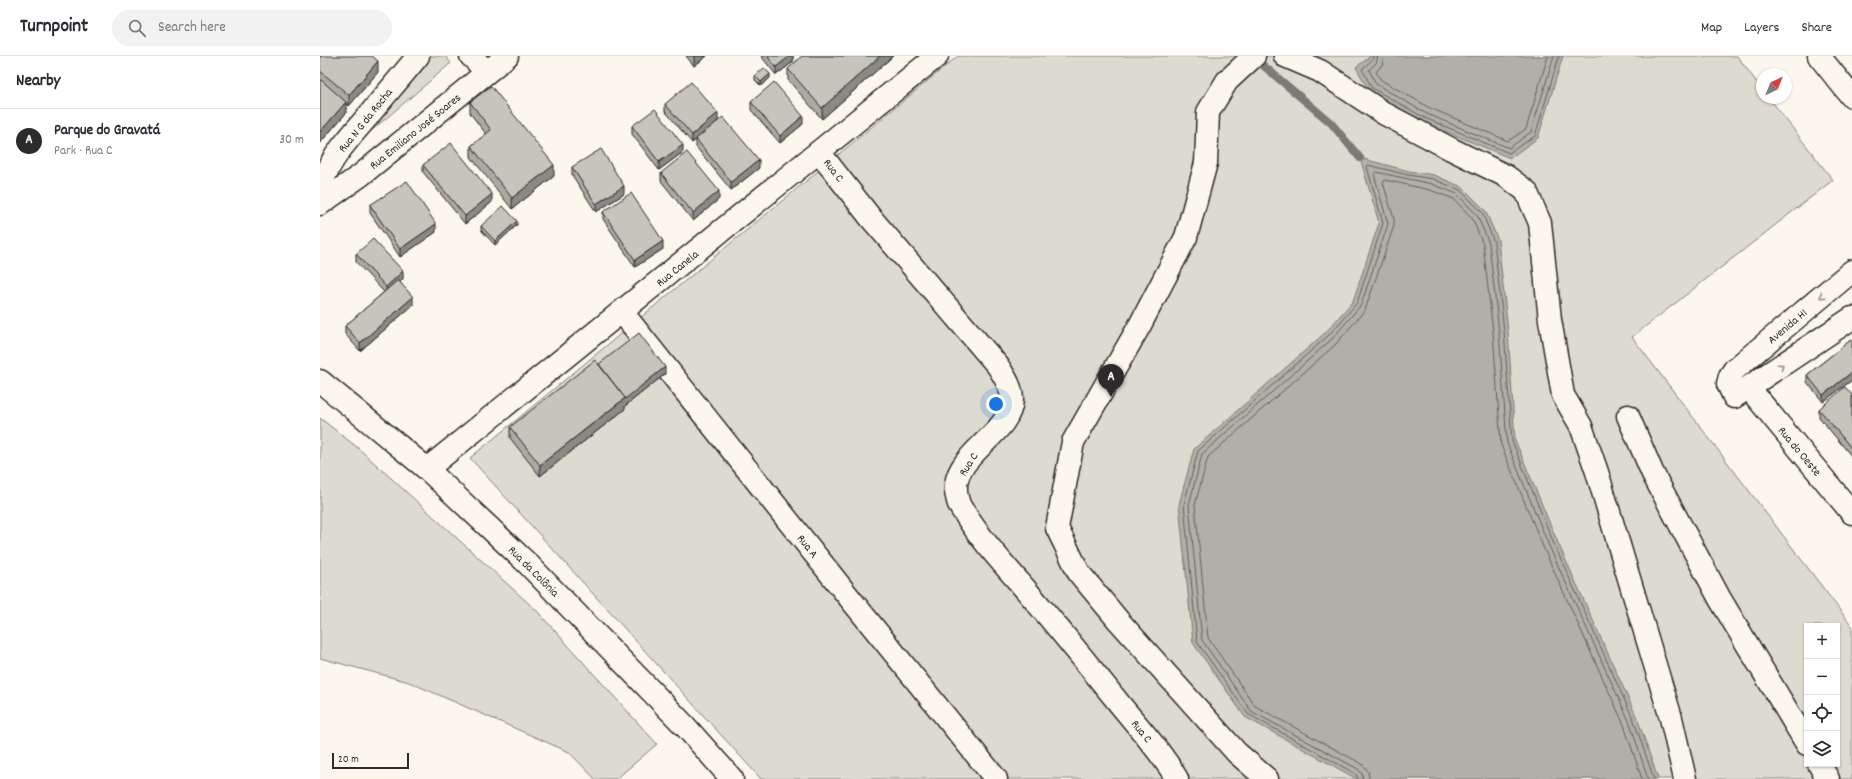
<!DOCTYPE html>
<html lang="en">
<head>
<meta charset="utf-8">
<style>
  body { margin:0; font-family:Dekko,sans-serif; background:#f2f2f3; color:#2b2b33 }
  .controls { position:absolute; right:12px; bottom:12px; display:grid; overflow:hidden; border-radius:0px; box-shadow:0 1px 3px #0004 }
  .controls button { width:36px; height:36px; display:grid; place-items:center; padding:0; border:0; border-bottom:1px solid #e1e1e2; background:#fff; color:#2b2b33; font:20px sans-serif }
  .compass { position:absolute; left:1436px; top:12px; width:36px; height:36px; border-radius:50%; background:#fff; box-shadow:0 1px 3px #0004; rotate:43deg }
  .scale { position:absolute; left:12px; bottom:10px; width:77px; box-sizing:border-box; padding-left:4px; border:2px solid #2b2b2b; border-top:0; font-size:11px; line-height:14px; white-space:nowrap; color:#2b2b2b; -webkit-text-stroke:3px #fbf7ec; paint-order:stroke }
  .you { position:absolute; left:676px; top:348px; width:14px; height:14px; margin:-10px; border:3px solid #fff; border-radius:50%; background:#1a73e8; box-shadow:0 0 0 6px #1a73e833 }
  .badge { display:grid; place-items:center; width:26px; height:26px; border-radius:50%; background:#2b2b2b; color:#fff; font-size:13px; font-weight:700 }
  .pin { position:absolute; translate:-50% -33px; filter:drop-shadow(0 1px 2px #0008) }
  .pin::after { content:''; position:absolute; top:21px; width:14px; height:12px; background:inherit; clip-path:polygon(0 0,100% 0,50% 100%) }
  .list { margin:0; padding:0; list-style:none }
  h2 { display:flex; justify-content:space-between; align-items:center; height:52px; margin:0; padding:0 16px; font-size:17px }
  h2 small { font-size:13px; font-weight:400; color:#7c7c81 }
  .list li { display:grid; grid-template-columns:26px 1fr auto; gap:12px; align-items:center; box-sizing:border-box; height:64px; padding:0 16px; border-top:1px solid #e1e1e2 }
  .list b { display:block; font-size:15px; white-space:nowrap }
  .list p { margin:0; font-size:13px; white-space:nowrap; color:#7c7c81 }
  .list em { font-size:13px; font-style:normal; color:#7c7c81 }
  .icon { flex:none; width:22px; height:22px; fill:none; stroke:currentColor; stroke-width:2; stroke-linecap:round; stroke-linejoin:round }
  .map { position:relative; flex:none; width:1532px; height:723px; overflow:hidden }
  header { display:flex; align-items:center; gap:24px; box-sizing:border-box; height:56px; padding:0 20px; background:#fff; border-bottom:1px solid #e1e1e2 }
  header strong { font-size:19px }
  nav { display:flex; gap:22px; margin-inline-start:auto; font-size:14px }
  .search { width:280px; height:36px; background:#f2f2f3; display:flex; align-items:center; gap:10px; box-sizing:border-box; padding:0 14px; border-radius:22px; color:#7c7c81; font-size:15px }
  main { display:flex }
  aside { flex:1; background:#fff }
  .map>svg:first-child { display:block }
  .green { fill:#dddad0; stroke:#84827e; fill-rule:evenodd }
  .water { fill:#b1afa7; stroke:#7b7a75 }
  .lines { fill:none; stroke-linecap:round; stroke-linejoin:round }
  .shore { stroke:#61605d; stroke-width:1 }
  .stream { stroke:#7b7a75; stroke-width:8 }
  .minor-casing { stroke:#2b2b2b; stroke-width:25 }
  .major-casing { stroke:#2b2b2b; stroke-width:25 }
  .minor { stroke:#fbf7ec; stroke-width:22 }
  .major { stroke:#fbf7ec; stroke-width:22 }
  .wall { fill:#aba9a2; stroke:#2b2b2b }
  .shaded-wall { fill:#8b8984; stroke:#2b2b2b }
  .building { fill:#c7c4bc; stroke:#2b2b2b }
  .oneway { stroke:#93918c }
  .labels { text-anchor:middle; stroke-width:3.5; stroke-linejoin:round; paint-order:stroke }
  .street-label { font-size:12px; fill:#2b2b2b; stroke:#fbf7ec }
</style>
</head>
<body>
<header>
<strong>Turnpoint</strong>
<div class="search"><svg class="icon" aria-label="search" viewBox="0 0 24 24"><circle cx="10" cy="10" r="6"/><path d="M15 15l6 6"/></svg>Search here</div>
<nav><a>Map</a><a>Layers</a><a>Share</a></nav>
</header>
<main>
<aside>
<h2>Nearby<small></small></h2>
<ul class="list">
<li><span class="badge">A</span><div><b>Parque do Gravatá</b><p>Park · Rua C</p></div><em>30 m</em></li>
</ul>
</aside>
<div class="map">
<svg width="1532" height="723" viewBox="0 0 1532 723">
  <rect width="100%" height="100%" fill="#fbf7ec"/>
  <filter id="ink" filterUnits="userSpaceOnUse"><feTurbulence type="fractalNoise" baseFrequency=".025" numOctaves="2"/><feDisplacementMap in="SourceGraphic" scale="8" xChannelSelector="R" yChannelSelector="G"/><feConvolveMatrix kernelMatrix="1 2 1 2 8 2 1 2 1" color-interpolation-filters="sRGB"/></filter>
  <g filter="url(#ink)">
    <!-- green -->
    <g class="green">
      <path d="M106,0H125L131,7L30,93Z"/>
      <path d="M638,0H1417L1442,33V42H1449L1513,124L1312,281L1532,570V723H441L150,402ZM1487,570H1517V708H1487Z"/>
      <path d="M0,362L38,392L217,555L337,688L296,723H275L249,696L89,626L0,602Z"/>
    </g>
    <!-- water -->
    <g class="water">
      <path d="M1051,0H1243L1218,82L1190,102L1103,66L1049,35L1036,11Z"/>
      <path d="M1040,102L1089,115L1114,119L1142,131L1165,154L1178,184L1188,275L1195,384L1238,487L1318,664L1338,723H1037L925,661L873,587L859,448L874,393L1006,276L1033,245L1059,167Z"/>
    </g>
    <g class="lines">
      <!-- shore -->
      <g class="shore">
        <path d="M1053,0L1052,4L1042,13L1052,32L1105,62L1189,97L1215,80L1239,0"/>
        <path d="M1058,0L1056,7L1049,14L1056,28L1107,58L1189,92L1211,76L1234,0"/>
        <path d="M1064,0L1062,9L1056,16L1061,24L1110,52L1188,85L1206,73L1228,0"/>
        <path d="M1038,723L1036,718L928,658L877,586L864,448L878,395L1009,279L1037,247L1063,167L1047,111L1048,109L1088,119L1113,123L1140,134L1162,156L1174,186L1184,275L1192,385L1234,488L1314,665L1334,723"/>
        <path d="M1043,723L1042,718L1038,713L931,655L882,584L869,449L882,398L1012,283L1041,249L1068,168L1054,118L1056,116L1112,128L1137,138L1157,159L1169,187L1179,276L1187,387L1229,490L1310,667L1328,723"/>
        <path d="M1049,723L1048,715L1042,708L935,650L888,582L875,449L888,401L1016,288L1045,254L1074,170V163L1063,127L1065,124L1110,134L1134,143L1152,162L1163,188L1173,276L1181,389L1224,493L1304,669L1322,723"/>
      </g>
      <!-- stream -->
      <path class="stream" d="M939,6L1011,67L1040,102"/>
      <!-- minor casing -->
      <g class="minor-casing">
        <g id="minor">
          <path d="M151,0L167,16"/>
          <path d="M934,0L907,25L888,56L886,107L866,181L820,269L753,386L737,472L759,517L798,564L917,697L947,723"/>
          <path d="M965,0L1000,15L1065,58L1131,93L1186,120L1206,135L1220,167L1230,264L1243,339L1261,370L1277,416L1351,662L1365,723"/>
          <path d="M1499,0L1532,41"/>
          <path d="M499,96L550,161L678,310C684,320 692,331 692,343C691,382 623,400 638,445C639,451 644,456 647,461C662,485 682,506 700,527C734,566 766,606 798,646C818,671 841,695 857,723"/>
          <path d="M0,133C7,105 31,80 49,59C65,39 82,20 98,0"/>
          <path d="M0,148L41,119L187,0"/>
          <path d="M1532,215L1414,314L1410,320L1408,328L1414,341L1532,262"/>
          <path d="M302,256L532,545L676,723"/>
          <path d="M1429,332L1532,457"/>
          <path d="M1308,360L1333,418L1400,543L1487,688"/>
          <path d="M107,413L617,0"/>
          <path d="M1499,708L1508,723"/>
        </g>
      </g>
      <!-- major casing -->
      <g class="major-casing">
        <path id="major" d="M0,325L107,413L208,508L365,670L412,723"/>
      </g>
      <!-- minor -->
      <use href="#minor" class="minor"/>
      <!-- major -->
      <use href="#major" class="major"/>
    </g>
    <!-- wall -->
    <g class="wall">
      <path d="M0,0L58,16L29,50L26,48V57L0,87Z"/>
      <path d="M366,0H387L374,10Z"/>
      <path d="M441,0H473V6L456,19Z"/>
      <path d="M482,0H573L502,63L468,24V13Z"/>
      <path d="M435,20L450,22L441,30L435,24Z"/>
      <path d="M150,46L234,120L192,153L151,101V90L166,78L150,57Z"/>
      <path d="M431,46L483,68L460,87L431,54Z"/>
      <path d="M345,48L398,65L372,87L345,55Z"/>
      <path d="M312,70L363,96L339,114L312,78Z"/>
      <path d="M376,83L439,112L411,134L376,91Z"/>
      <path d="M103,109L172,146L145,168L103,116Z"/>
      <path d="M252,111L304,138L276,156L252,119Z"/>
      <path d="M341,117L399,143L373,165L341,125Z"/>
      <path d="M50,149L116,176L80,201L50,157Z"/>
      <path d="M283,156L343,193L315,211L283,163Z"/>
      <path d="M197,169L175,189L161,174V170Z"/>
      <path d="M36,198L83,223L80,226L93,249L40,295L25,278V270L64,236L36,206Z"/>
      <path d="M1532,283V324L1503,346L1487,326V319Z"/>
      <path d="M279,308L345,318L305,350V353L220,420L190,382V371Z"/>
      <path d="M1532,339V401L1499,361V353Z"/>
    </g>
    <!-- shaded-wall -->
    <g class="shaded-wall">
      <path d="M374,0H387L374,10Z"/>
      <path d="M470,0H473V6L456,19V11Z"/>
      <path d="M560,0H573L502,63V52Z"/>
      <path d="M58,5V16L29,50V39Z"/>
      <path d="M450,18V22L441,30V26Z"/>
      <path d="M26,46V57L0,87V76Z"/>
      <path d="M398,57V65L372,87V79Z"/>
      <path d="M483,60V68L460,87V80Z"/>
      <path d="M363,89V96L339,114V106Z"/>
      <path d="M439,104V112L411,134V126Z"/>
      <path d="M234,109V120L192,153V142Z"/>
      <path d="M304,130V138L276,156V148Z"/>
      <path d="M399,135V143L373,165V157Z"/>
      <path d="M172,138V146L145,168V160Z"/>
      <path d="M197,165V169L175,189V185Z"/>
      <path d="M116,168V176L80,201V193Z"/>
      <path d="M343,185V193L315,211V204Z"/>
      <path d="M83,215V223L66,239V231Z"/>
      <path d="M93,241V249L40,295V287Z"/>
      <path d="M345,311V318L305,350V353L220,420V409Z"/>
      <path d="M1532,316V324L1503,346V339Z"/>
    </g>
    <!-- building -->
    <g class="building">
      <path d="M0,0H52L58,5L29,39L0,15Z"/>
      <path d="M447,0H470L456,11Z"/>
      <path d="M482,0H560L502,52L468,13Z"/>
      <path d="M444,12L450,18L441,26L435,20Z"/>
      <path d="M0,23L26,46L0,76Z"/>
      <path d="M371,26L398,57L372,79L345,48Z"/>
      <path d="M454,26L483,60L460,80L431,46Z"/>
      <path d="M171,30L234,109L192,142L151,90L171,74L150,46Z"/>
      <path d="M335,53L363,89L339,106L312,70Z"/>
      <path d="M403,61L439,104L411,126L376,83Z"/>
      <path d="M131,87L172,138L145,160L103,109Z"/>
      <path d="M281,93L304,130L276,148L252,111Z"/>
      <path d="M367,96L399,135L373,157L341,117Z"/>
      <path d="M87,125L116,168L80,193L50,149Z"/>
      <path d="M311,137L343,185L315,204L283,156Z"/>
      <path d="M183,150L197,165L175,185L161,170Z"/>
      <path d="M53,183L83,215L66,231L36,198Z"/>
      <path d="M78,224L93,241L40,287L25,270Z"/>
      <path d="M319,277L345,311L305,343V342L279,308Z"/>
      <path d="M1532,283V316L1503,339L1487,319Z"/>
      <path d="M275,304L305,342L220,409L190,371Z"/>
      <path d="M1525,331L1532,339V393L1499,353Z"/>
    </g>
    <!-- one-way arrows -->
    <defs><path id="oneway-chevron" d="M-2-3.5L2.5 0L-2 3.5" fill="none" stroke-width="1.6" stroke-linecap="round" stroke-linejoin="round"/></defs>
    <g class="oneway">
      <use href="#oneway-chevron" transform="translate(1502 240) rotate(140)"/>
      <use href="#oneway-chevron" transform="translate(1461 310) rotate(-34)"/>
    </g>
  </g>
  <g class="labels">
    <!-- street labels -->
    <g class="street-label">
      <text transform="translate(45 64) rotate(-51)" y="4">Rua N G da Rocha</text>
      <text transform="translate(95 75) rotate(-39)" y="4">Rua Emiliano José Soares</text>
      <text transform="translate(514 114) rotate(52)" y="4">Rua C</text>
      <text transform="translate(357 212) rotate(-39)" y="4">Rua Canela</text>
      <text transform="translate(1467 270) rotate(-40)" y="4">Avenida H1</text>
      <text transform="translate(1480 395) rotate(50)" y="4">Rua do Oeste</text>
      <text transform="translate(648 408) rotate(-58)" y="4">Rua C</text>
      <text transform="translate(488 490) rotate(52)" y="4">Rua A</text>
      <text transform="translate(214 515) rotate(45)" y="4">Rua da Colônia</text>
      <text transform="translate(822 675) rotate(51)" y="4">Rua C</text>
    </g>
  </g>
</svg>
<div class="controls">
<button>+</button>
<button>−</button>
<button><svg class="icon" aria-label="locate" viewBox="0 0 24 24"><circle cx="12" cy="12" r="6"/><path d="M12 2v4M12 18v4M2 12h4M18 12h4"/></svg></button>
<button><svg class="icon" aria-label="layers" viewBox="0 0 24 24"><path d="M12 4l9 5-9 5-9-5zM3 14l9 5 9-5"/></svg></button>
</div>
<svg class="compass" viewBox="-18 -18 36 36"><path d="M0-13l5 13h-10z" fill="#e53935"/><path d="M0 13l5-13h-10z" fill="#7c7c81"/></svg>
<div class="scale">20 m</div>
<div class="you"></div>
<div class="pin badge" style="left:791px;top:341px">A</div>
</div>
</main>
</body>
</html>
